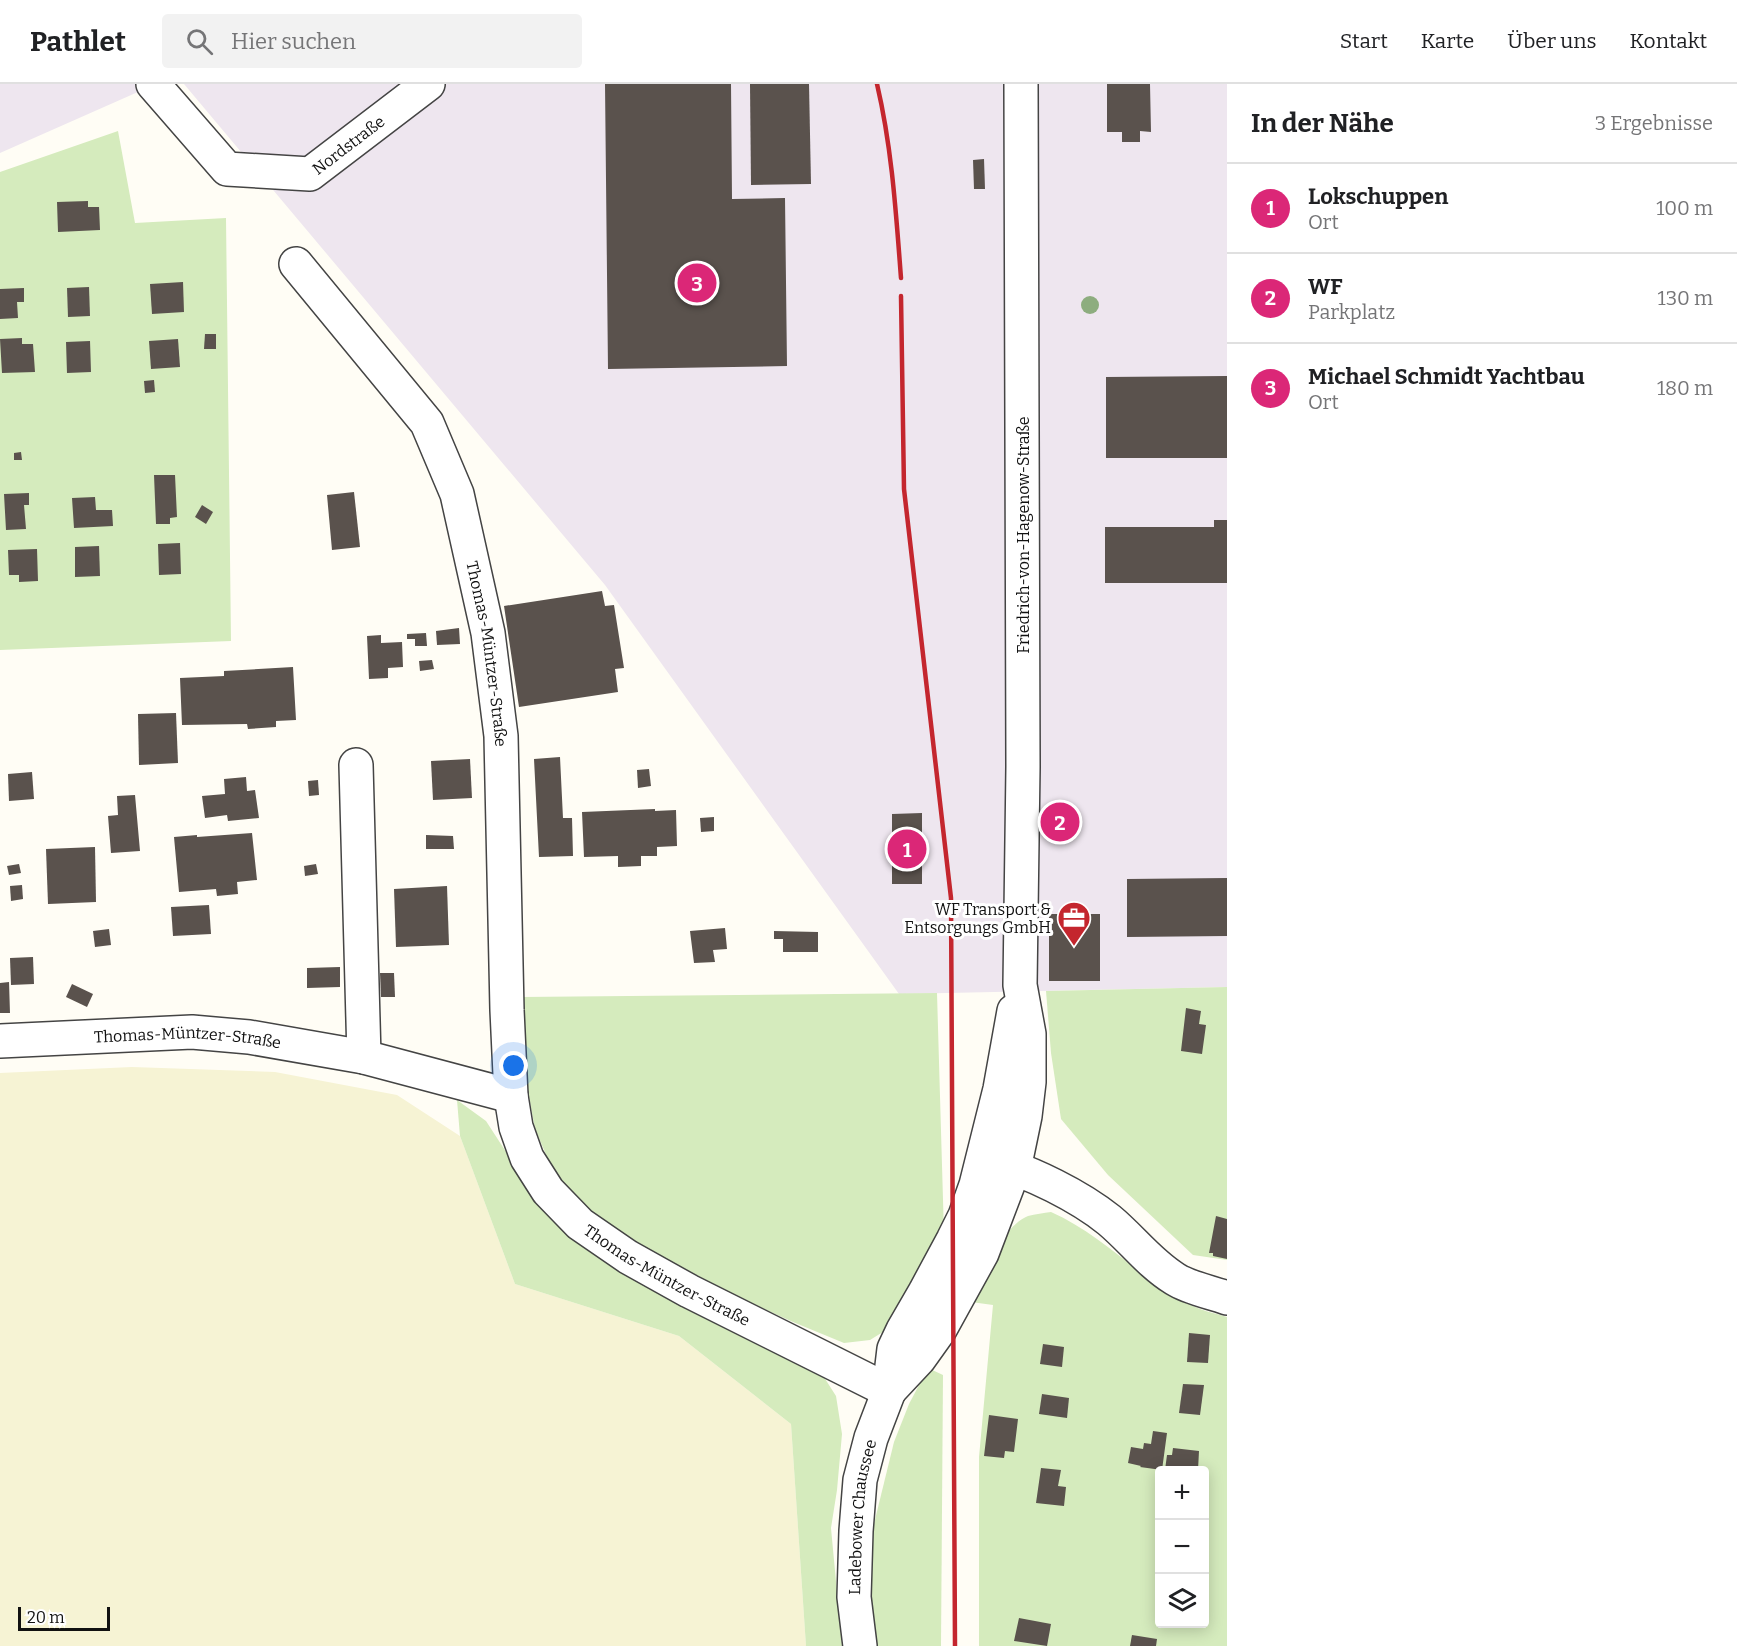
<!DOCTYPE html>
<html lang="de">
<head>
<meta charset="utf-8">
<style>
  body { margin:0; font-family:Bitter,serif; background:#f2f2f2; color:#202124 }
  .controls { position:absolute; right:18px; bottom:18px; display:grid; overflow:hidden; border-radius:6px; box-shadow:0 3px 15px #0003 }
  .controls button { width:54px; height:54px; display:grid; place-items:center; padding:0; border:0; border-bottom:2px solid #e0e0e0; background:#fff; color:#202124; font:30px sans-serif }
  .scale { position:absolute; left:18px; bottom:15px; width:92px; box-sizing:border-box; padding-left:6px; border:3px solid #111; border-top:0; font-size:16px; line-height:21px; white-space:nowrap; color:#111; -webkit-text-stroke:4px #fff; paint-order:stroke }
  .you { position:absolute; left:514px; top:982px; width:21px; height:21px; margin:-15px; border:4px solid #fff; border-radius:50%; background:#1a73e8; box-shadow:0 0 0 9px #1a73e833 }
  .badge { display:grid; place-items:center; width:39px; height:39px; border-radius:50%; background:#db2777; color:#fff; font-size:20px; font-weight:700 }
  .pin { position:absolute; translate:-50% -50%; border:3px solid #fff; box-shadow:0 2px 6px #0006 }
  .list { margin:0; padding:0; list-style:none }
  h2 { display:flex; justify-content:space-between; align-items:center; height:78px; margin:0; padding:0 24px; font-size:26px }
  h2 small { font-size:20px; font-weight:400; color:#757577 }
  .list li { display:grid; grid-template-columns:39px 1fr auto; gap:18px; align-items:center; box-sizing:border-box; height:90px; padding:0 24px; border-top:2px solid #e0e0e0 }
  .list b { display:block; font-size:22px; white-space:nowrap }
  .list p { margin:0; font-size:20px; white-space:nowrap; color:#757577 }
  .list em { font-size:20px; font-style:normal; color:#757577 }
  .icon { flex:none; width:33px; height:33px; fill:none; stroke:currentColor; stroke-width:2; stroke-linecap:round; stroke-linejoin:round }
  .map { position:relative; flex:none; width:1227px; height:1562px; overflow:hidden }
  header { display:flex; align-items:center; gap:36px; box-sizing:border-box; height:84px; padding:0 30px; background:#fff; border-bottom:2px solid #e0e0e0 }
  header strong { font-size:28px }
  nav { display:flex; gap:33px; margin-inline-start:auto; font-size:21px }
  .search { width:420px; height:54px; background:#f2f2f2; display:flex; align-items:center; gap:15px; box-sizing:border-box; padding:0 21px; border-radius:6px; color:#757577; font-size:22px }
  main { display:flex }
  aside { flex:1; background:#fff }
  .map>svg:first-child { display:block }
  .industrial { fill:#eee6ef }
  .farmland { fill:#f6f3d4 }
  .green { fill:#d5ebbd; fill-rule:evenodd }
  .building { fill:#5a524d }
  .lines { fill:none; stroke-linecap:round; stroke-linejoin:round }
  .minor-casing { stroke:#444; stroke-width:36 }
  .minor { stroke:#fff; stroke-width:33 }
  .rail { stroke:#c4262e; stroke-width:4.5 }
  .tree { fill:#8dad7f }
  .labels { text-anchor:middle; stroke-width:6; stroke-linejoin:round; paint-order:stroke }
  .street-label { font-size:16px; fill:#111; stroke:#fff }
  .poi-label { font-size:16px; fill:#111; stroke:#fff; text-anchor:end }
</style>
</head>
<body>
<header>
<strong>Pathlet</strong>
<div class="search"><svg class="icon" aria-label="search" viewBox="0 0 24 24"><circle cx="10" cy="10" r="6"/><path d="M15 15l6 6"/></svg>Hier suchen</div>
<nav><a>Start</a><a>Karte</a><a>Über uns</a><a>Kontakt</a></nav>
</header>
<main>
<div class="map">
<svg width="1227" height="1562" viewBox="0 0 1227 1562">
  <rect width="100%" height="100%" fill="#fffdf5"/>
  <!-- industrial -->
  <g class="industrial">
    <path d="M0,0H156L0,69Z"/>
    <path d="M184,0H1227V903L899,910L605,501Z"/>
  </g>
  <!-- farmland -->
  <path class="farmland" d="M132,983L275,988L397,1011L460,1052L515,1200L679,1252L791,1340L806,1562H0V989Z"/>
  <!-- green -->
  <g class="green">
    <path d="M118,47L135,139L226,134L231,557L0,566V88Z"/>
    <path d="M1227,903V1176L1193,1171L1108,1091L1061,1035L1051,969L1046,907Z"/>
    <path d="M937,909L944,1150L899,1238L870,1256L844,1259L793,1238L720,1205L684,1184L633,1161L593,1131L554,1089L535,1045L527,1002L521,913Z"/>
    <path d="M457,1016L486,1037L510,1074L529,1109L562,1143L822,1290L836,1312L842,1350L837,1406L831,1444L842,1562H806L791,1340L679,1252L515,1200L460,1052Z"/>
    <path d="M1051,1128C1101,1150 1139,1193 1187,1219C1199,1226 1214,1229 1227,1233V1562H979V1373L993,1221L971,1218C982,1193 1001,1143 1028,1132C1035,1130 1044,1129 1051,1128ZM1160,1386H1204V1540H1160Z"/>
    <path d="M928,1284L943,1291L941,1562H876L870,1513L872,1448L894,1358L909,1320Z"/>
  </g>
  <!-- building -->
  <g class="building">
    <path d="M605,0H731L732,115L785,114L787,282L608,285Z"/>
    <path d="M750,0H809L811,100L751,101Z"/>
    <path d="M1107,0H1150L1151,48L1140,47V58H1122V48H1107Z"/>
    <path d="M984,75L985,105H974L973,76Z"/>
    <path d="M88,117V123H99L100,146L58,148L57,118Z"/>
    <path d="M183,198L184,228L152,230L150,200Z"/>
    <path d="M89,203L90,232L68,233L67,204Z"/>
    <path d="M24,204V218H17L18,234L0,235V205Z"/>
    <path d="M205,250H216V265H204Z"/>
    <path d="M22,254V260H33L35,288L2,289L0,255Z"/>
    <path d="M178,255L180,283L151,285L149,257Z"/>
    <path d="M90,257L91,288L67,289L66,258Z"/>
    <path d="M1227,292V374H1106V293Z"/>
    <path d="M154,296L155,308L145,309L144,297Z"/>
    <path d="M21,368L22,376H14V369Z"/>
    <path d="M154,391H175L177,433L170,434V440H156Z"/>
    <path d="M354,408L360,463L332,466L327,411Z"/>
    <path d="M29,409V421H24L26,445L6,446L4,410Z"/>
    <path d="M95,413L96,426H112L113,442L74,444L72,414Z"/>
    <path d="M202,421L213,428L206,440L195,433Z"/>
    <path d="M1214,436H1227V499H1105V443H1214Z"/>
    <path d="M180,459L181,490L159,491L158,460Z"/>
    <path d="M99,462L100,492L75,493V463Z"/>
    <path d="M37,465L38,497L19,498V491H9L8,466Z"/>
    <path d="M602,507L605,522L614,521L624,584L615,585L618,608L519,623L504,522Z"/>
    <path d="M459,544L460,560L437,561L436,547Z"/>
    <path d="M426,549L427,562H415V555H407V550Z"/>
    <path d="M381,551V559L402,558L403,583L388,584V594L369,595L367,552Z"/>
    <path d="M432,576L434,585L420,587L419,577Z"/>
    <path d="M293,583L296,636L276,637V643L248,645L247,640L182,641L180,594L224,592V587Z"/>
    <path d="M176,629L178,679L139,681L138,630Z"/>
    <path d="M560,673L563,734H572L573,772L539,773L534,675Z"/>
    <path d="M470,675L472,714L433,716L431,677Z"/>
    <path d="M649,685L651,702L638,704L637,686Z"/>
    <path d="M32,688L34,715L9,717L8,690Z"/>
    <path d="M246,693L247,707L255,706L259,734L228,737L227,731L205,734L202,712L225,710L224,695Z"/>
    <path d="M318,696L319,711L309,712L308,697Z"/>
    <path d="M135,711L140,767L111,769L108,732L118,731L117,712Z"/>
    <path d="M655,725V727L676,726L677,762L657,763V772H641V782L618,783V772L584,773L582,728Z"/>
    <path d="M922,729V800H892V730Z"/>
    <path d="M714,733V747L701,748L700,734Z"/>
    <path d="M252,749L257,796L237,798L238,810L217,812L216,805L179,808L174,753L197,751V753Z"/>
    <path d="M426,751L453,752L454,765H426Z"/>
    <path d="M95,763L96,818L48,820L46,765Z"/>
    <path d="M19,780L21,789L9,791L7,782Z"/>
    <path d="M316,780L318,790L305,792L304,782Z"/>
    <path d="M1227,794V852L1127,853V795Z"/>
    <path d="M22,801L23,815L11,817L10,802Z"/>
    <path d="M447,802L449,861L396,863L394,805Z"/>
    <path d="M209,821L211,850L173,852L171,823Z"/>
    <rect x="1049" y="830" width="51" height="67"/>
    <path d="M725,844L727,865L713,866L715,878L694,879L690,847Z"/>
    <path d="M109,845L111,861L95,863L93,847Z"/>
    <path d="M774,847L818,848V868H783V855H774Z"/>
    <path d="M33,873L34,900L11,901L10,874Z"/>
    <path d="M340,883V903L307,904V884Z"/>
    <path d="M380,889H394L395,913H381Z"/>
    <path d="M9,898L10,929H0V899Z"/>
    <path d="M72,900L93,910L87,923L66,913Z"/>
    <path d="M1186,924L1201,927L1199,940L1206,941L1202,970L1181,967Z"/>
    <path d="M1216,1132L1227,1135V1175L1213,1172V1169H1209Z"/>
    <path d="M1189,1249L1210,1251L1208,1279L1187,1278Z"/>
    <path d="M1043,1260L1064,1263L1062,1283L1040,1280Z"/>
    <path d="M1183,1300L1204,1301L1200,1331L1179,1329Z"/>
    <path d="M1042,1310L1069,1314L1067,1334L1039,1330Z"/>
    <path d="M989,1331L1018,1335L1014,1368L1005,1367L1004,1374L984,1372Z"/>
    <path d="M1153,1347L1167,1349L1162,1386L1140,1383L1141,1382L1128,1379L1131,1363L1143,1365L1144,1359L1151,1360Z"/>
    <path d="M1173,1364L1199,1367L1198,1386H1165L1167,1371H1172Z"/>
    <path d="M1041,1384L1061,1386L1058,1402L1066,1403L1064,1422L1036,1419Z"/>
    <path d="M1019,1534L1051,1540L1047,1562L1014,1557Z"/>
    <path d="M1132,1551L1157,1555L1156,1562H1130Z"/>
  </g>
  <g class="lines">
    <!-- minor casing -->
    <g class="minor-casing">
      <g id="minor">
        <path id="s1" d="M153,0L227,85L310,90L428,0"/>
        <path id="s2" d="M296,180L427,339L457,410L488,549L501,652L507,926L511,1012L516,1043L527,1074L548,1107L580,1140L628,1173L689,1207L889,1307"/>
        <path d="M356,681L364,973"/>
        <path id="s3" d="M0,957L192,948L249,953L364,973L511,1012"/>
        <path d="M994,1078C1031,1088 1079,1112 1109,1136C1132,1155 1149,1179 1175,1195C1189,1204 1210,1208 1227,1214"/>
        <path d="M889,1307L919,1275L939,1247L982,1169L1014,1085L1025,1032L1029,998V950L1020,901L1023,683L1021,0"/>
        <path id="s4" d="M860,1562L854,1513L856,1447L860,1396L871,1354L889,1307L894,1265L903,1246L925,1208L953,1156L965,1132L976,1101L1000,1005L1014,927"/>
      </g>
    </g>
    <!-- minor -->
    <use href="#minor" class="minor"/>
    <!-- rail -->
    <g class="rail">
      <path d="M877,0C892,64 896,129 901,194"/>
      <path d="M901,212L904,405L951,814L955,1562"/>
    </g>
  </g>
  <!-- trees -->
  <circle class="tree" cx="1090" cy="221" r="9"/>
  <!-- icons -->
  <defs>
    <g id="office-pin" transform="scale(1.725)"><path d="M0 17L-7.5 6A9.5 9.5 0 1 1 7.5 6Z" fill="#c4262e" stroke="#fff"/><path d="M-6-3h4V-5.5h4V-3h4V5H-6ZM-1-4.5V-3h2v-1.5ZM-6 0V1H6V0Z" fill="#fff"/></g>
  </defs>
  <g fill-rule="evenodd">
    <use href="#office-pin" x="1074" y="834"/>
  </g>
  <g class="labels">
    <!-- street labels -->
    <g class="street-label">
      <text dy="6" stroke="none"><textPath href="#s1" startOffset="244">Nordstraße</textPath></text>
      <text transform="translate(1023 451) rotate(-90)" y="6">Friedrich-von-Hagenow-Straße</text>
      <text dy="6" stroke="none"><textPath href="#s2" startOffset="446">Thomas-Müntzer-Straße</textPath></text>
      <text dy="6" stroke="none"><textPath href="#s3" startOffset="188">Thomas-Müntzer-Straße</textPath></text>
      <text dy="6" stroke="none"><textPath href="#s2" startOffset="1140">Thomas-Müntzer-Straße</textPath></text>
      <text dy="6" stroke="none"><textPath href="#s4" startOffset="130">Ladebower Chaussee</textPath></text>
    </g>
    <!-- poi labels -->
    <g class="poi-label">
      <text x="1051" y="831">WF Transport &amp;<tspan x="1051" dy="18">Entsorgungs GmbH</tspan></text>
    </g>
  </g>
</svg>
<div class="controls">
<button>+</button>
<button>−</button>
<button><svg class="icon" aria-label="layers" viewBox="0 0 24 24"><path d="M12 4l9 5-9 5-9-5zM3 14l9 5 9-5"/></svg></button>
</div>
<div class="scale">20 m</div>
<div class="you"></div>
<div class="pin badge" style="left:907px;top:765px">1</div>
<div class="pin badge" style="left:1060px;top:738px">2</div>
<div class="pin badge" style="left:697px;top:199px">3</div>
</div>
<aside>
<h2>In der Nähe<small>3 Ergebnisse</small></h2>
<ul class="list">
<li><span class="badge">1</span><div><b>Lokschuppen</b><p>Ort</p></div><em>100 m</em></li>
<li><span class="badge">2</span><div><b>WF</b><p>Parkplatz</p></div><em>130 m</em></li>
<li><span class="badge">3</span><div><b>Michael Schmidt Yachtbau</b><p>Ort</p></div><em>180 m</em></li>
</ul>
</aside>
</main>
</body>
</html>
